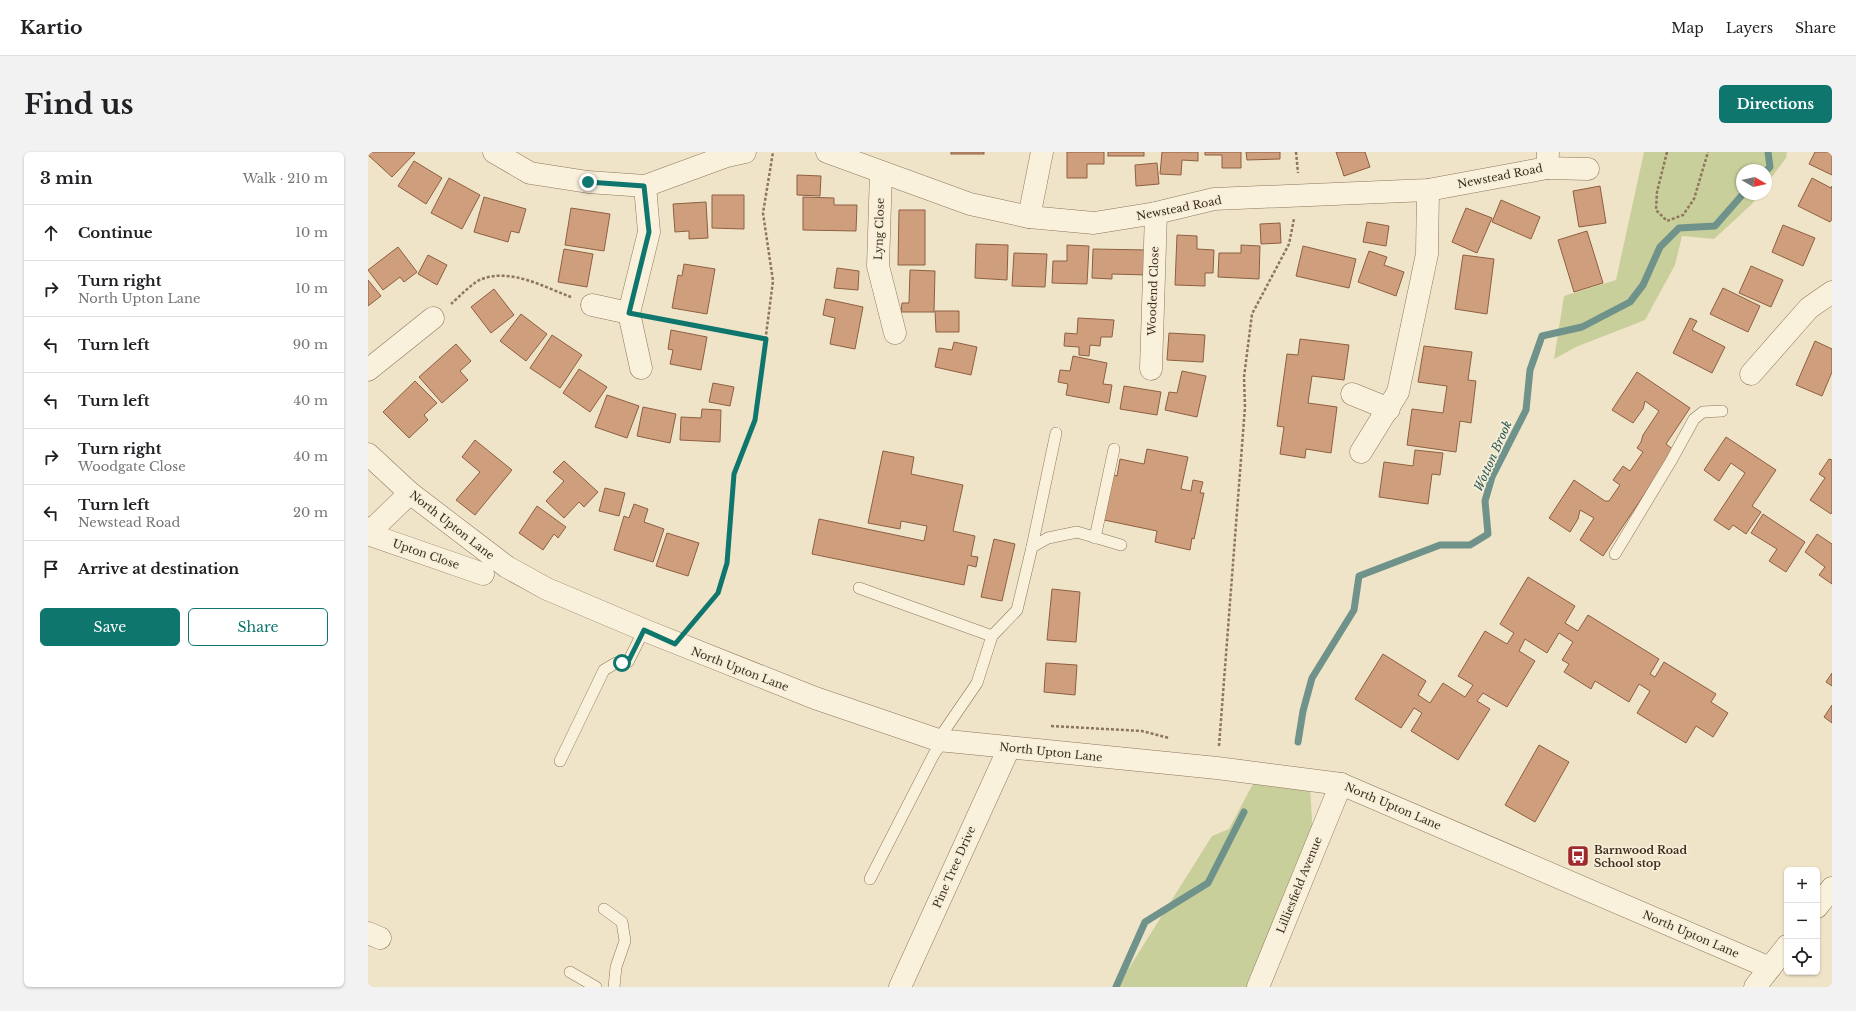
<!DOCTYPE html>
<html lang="en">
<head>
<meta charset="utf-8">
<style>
  body { margin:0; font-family:"Libre Baskerville",serif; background:#f2f2f2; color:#202124 }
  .controls { position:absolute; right:12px; bottom:12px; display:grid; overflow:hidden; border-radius:6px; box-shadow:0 1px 3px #0004 }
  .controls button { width:36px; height:36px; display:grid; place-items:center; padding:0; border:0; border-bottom:1px solid #e0e0e0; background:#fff; color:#202124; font:20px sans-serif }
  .compass { position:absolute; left:1368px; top:12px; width:36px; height:36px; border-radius:50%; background:#fff; box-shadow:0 1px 3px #0004; rotate:99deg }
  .stop { position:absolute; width:12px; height:12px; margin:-9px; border:3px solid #0f766e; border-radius:50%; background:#fff }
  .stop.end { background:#0f766e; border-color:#fff; box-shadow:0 1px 4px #0008 }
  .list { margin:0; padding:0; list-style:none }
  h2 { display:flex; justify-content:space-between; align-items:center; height:52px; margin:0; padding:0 16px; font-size:17px }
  h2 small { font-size:13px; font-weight:400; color:#757577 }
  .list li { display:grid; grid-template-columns:26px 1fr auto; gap:12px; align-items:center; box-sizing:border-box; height:56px; padding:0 16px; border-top:1px solid #e0e0e0 }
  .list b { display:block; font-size:15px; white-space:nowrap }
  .list p { margin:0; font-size:13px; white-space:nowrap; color:#757577 }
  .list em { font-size:13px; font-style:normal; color:#757577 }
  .actions { display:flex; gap:8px; padding:12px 16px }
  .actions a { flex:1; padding:9px 0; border:1px solid #0f766e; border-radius:6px; text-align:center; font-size:14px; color:#0f766e }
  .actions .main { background:#0f766e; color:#fff }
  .icon { flex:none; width:22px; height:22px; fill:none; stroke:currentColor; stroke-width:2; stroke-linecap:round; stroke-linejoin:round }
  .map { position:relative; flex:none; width:1464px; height:835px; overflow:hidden; border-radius:6px }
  header { display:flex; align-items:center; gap:24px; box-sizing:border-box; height:56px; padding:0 20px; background:#fff; border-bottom:1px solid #e0e0e0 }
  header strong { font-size:19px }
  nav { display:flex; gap:22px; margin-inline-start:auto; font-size:14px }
  .intro { display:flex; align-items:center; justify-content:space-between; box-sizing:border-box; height:96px; padding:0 24px }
  h1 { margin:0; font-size:28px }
  .button { padding:10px 18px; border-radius:6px; background:#0f766e; color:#fff; font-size:14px; font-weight:700 }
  main { display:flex; gap:24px; padding:0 24px }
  aside { flex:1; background:#fff; border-radius:6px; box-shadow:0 1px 3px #0004 }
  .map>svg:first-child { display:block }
  .green { fill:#c9cf9b }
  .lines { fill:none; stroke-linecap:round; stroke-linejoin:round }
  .stream { stroke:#6f938a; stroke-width:7 }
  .building { fill:#cf9f7d; stroke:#8d5f41 }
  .service-casing { stroke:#8d765c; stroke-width:12 }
  .minor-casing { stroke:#8d765c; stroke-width:23 }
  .tertiary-casing { stroke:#8d765c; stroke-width:23 }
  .path { stroke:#8d765c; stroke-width:2.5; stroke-dasharray:3 2; stroke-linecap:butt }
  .service { stroke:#faf1dc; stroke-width:11 }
  .minor { stroke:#faf1dc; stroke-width:22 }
  .tertiary { stroke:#faf1dc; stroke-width:22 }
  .route { stroke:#0f766e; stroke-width:5 }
  .labels { text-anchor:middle; stroke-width:3.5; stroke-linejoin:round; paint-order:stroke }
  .street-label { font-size:11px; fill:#3d2e20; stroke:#f7eed8 }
  .poi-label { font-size:11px; font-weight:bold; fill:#3d2e20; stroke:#f7eed8; text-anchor:start }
  .water-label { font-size:12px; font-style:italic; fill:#2f5d5a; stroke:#f7eed8 }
</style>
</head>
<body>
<header>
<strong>Kartio</strong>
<nav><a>Map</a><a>Layers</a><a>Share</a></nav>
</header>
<div class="intro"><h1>Find us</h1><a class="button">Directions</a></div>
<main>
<aside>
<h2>3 min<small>Walk · 210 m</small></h2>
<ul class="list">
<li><svg class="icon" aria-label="ahead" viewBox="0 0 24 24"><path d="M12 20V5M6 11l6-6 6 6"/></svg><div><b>Continue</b></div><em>10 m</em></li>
<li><svg class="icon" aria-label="right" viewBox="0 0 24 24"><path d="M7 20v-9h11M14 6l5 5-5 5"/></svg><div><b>Turn right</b><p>North Upton Lane</p></div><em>10 m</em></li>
<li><svg class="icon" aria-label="left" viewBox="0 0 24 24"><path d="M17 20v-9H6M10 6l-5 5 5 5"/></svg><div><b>Turn left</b></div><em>90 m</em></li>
<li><svg class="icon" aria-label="left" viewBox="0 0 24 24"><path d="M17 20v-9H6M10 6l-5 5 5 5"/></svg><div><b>Turn left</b></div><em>40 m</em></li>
<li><svg class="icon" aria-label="right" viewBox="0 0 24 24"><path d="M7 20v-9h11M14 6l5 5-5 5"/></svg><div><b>Turn right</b><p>Woodgate Close</p></div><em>40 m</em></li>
<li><svg class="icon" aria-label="left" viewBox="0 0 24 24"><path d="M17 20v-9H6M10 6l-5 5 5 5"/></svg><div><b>Turn left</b><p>Newstead Road</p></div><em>20 m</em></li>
<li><svg class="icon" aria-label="arrive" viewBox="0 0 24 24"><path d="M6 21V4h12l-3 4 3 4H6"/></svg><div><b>Arrive at destination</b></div></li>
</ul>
<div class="actions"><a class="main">Save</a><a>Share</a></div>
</aside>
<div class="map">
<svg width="1464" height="835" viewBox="0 0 1464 835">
  <rect width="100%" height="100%" fill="#f0e4c8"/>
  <!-- green -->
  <g class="green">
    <path d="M1276,0H1419L1418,6L1398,33V18H1374V42H1391L1384,52L1346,87L1314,84L1307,113L1277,168L1208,195L1186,207L1196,144L1248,128Z"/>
    <path d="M888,626L942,634L945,686L879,835H749L844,684L861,677Z"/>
  </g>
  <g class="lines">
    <!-- stream -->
    <g class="stream">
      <path d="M1398,19L1402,15L1400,0"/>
      <path d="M930,590L935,559L944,526L986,458L991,424L1072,393H1102L1120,382L1117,349L1124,325L1158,258L1162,218L1174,184L1214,175L1262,150L1275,133L1292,95L1311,76L1347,74L1375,42"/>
      <path d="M748,835L777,770L840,731L876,660"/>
    </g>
  </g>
  <!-- building -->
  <g class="building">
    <path d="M2,0H45L47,1L24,25L0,3Z"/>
    <rect x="583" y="0" width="33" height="2"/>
    <path d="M699,0H736V12H719V26H699Z"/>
    <rect x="740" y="0" width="36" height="4"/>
    <path d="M794,0H830V9L814,8L813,23L792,22Z"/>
    <path d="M837,0H873V16H854V3H837Z"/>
    <path d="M878,0H912V7L879,8Z"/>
    <path d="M968,0H997L1002,15L976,24Z"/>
    <path d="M1447,0H1464V23L1441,12Z"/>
    <path d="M46,9L74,26L58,52L30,34Z"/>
    <path d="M789,11L791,32L768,34L767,13Z"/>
    <path d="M429,23L453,24L452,44L429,43Z"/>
    <path d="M81,26L112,43L94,77L63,61Z"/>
    <path d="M1444,26L1463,36L1464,34V67L1462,70L1430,54Z"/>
    <path d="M1232,34L1238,71L1211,75L1205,39Z"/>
    <path d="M344,43H376V77L344,76Z"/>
    <path d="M116,45L158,57L151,81L143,79L140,90L106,80Z"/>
    <path d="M435,45L466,46V53H489L488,79L435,78Z"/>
    <path d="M1133,48L1172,65L1163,87L1124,70Z"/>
    <path d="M338,50L340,86L321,87V79L307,80L305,52Z"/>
    <path d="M203,56L242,62L236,99L197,93Z"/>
    <path d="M1098,56L1124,66L1109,101L1084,90Z"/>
    <path d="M531,58H557V113H530Z"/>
    <path d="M999,70L1021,74L1018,94L995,90Z"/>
    <path d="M912,71L913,91L893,92L892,72Z"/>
    <path d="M1415,73L1447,86L1435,114L1404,100Z"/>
    <path d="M1219,79L1235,131L1206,140L1190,88Z"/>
    <path d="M809,83L829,84V97L846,98L845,121H837V134L807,133Z"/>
    <path d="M608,92L640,93L639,128L607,126Z"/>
    <path d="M699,93L721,94L719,132L684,131L685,109H699Z"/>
    <path d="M873,93L892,94L891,127L850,125L851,101H873Z"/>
    <path d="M935,94L988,107L981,136L928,124Z"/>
    <path d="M30,95L49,120L36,130L32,125L15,138L0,118Z"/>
    <path d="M196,97L225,102L219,135L190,130Z"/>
    <path d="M725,97L780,98L779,123L744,122V127L724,126Z"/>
    <path d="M1001,99L1019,105L1016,113L1036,120L1028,144L990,130Z"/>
    <path d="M646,101L679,102L677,135L644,134Z"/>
    <path d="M60,103L79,113L69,133L50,122Z"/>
    <path d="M1095,103L1126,107L1119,162L1087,157Z"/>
    <path d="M316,112L347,117L339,162L304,156L310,123L314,124Z"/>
    <path d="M1383,114L1415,128L1403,155L1371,141Z"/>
    <path d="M469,116L491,119L490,138L466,136Z"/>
    <path d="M542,118L567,119L566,160H533L534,151H541Z"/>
    <path d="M0,128L13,144L0,154Z"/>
    <path d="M1355,136L1392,154L1380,180L1342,162Z"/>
    <path d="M126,137L146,163L123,181L103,155Z"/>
    <path d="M458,147L495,155L487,197L462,192L467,166L455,163Z"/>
    <path d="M567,159H591V180H568Z"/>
    <path d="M153,162L179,182L158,209L132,189Z"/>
    <path d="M710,166L746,168L744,185H733L732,194L722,193L721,204L711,203V195L696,194L697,181L709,182Z"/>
    <path d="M1322,166L1329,169L1324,178L1357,195L1344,221L1305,201Z"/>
    <path d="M303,178L339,185L333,218L302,212L305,198L300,197Z"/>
    <path d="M801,181L837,183L835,210L799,208Z"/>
    <path d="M184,183L214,203L192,236L162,216Z"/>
    <path d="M932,187L981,193L976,228L944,224L940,251L969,255L963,301L938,297L937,306L912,302L916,275L909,274L919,202L930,203Z"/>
    <path d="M1447,189L1464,197V220L1454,244L1428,233Z"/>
    <path d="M586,190L609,195L603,223L567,215L571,196L584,198Z"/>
    <path d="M88,192L103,209L92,219L100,228L74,251L51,225Z"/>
    <path d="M1056,194L1104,200L1100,228L1108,229L1103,271L1092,269L1088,300L1039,293L1044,257L1075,261L1079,234L1050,230Z"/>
    <path d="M705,204L739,211L735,232L744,233L741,251L698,243L700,232L690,230L692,218L702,219Z"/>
    <path d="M211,217L239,235L222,260L195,241Z"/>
    <path d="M814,219L838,224L829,265L797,258L801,240L809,241Z"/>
    <path d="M1269,220L1322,256L1298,292L1306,298L1235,404L1212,388L1226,366L1212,358L1210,367L1202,380L1181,366L1206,328L1237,349H1241L1252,333L1245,328L1255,314L1262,319L1275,300L1269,296L1273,290L1275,283L1291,259L1277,249L1275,257L1265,271L1244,258Z"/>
    <path d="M47,229L69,251L56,263L60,268L41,286L15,260Z"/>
    <path d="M345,231L366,235L362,254L341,250Z"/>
    <path d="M756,234L793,240L789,263L752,257Z"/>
    <path d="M239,243L271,254L259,286L227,275Z"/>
    <path d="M275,255L308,262L302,291L269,284Z"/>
    <path d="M334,257L353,258L352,290L312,288L313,265L333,266Z"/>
    <path d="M1358,285L1408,318L1384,354L1393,360L1378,382L1365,373L1361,378L1346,368L1377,321L1363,311L1351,329L1336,318Z"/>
    <path d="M107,288L144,318L107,363L88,348L112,320L94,305Z"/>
    <path d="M779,297L820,305L813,337L823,339L825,328L835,330L832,341H836L826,387L824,386L822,398L787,390L789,379L736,368L745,323L749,324L752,307L776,312Z"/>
    <path d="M1047,298L1075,301L1072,323L1064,322L1060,352L1011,345L1016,310L1045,314Z"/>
    <path d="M515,299L546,305L543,322L595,333L585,379L607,384L603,404L610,405L608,415L600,413L596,433L444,402L451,367L556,389L559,374L533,369L532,377L500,371Z"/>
    <path d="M1461,307L1464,308V360L1463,362L1442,348L1457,326L1451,322Z"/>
    <path d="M196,309L230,340L216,355L211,350L196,366L178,349L196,329L185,320Z"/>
    <path d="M237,336L257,341L251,364L231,359Z"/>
    <path d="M266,352L280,357L276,370L296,377L285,410L246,398L256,364L261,366Z"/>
    <path d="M169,354L198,375L190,386L186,382L175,398L151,381Z"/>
    <path d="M1395,362L1437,390L1418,420L1401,409L1409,397L1383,381Z"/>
    <path d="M299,381L331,391L320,424L288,414Z"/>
    <path d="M1449,382L1464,392V432L1451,423L1457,415L1437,400Z"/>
    <path d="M626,387L647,392L634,449L613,445Z"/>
    <path d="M1160,425L1207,454L1197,471L1210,479L1220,463L1291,507L1282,522L1287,525L1296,510L1348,542L1343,550L1360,561L1345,585L1328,574L1318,591L1269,561L1282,539L1271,532L1261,550L1227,529L1223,537L1196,520L1201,512L1194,508L1205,490L1191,481L1179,501L1157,487L1151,499L1167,509L1139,555L1115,541L1109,549L1122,557L1090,608L1043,579L1054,561L1046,556L1033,576L987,547L1015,502L1058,529L1050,543L1062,551L1075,531L1097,545L1105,533L1090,524L1117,479L1139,492L1146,481L1132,472Z"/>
    <path d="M684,437L712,440L708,490L679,488Z"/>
    <path d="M678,511L709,513L707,543L676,540Z"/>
    <path d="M1464,521V534L1458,530Z"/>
    <path d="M1464,553V571L1456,565Z"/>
    <path d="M1171,593L1201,610L1167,670L1137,653Z"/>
  </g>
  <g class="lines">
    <!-- service casing -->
    <g class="service-casing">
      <g id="service">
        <path d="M727,386L746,297"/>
        <path d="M664,395L688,281"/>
        <path d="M1247,402L1303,309L1326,267L1335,260L1354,259"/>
        <path d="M491,436L624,484"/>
        <path d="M570,588L609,531L624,484L649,458L664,395L680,386L709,380L753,393"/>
        <path d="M192,609L236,518L248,511L260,510L276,478"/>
        <path d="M502,727L566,602L575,589"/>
        <path d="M236,757L254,770L257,789L248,815L246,835"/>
        <path d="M202,820L228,835"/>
      </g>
    </g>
    <!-- minor casing -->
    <g class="minor-casing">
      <g id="minor">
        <path d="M126,0L162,21L220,30L277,34L359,4L377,0"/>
        <path d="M459,0L602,52L661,65L726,71L788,61L846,47L1060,38L1179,16L1180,0"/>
        <path d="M1179,16L1220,17"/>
        <path d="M513,20L510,114L527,181"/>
        <path d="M661,65L674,0"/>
        <path d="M224,153L261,161"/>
        <path d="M273,216L261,161L281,80L277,34"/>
        <path d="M783,217L788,61"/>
        <path d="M0,218L65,166"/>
        <path d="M1383,222L1441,156L1464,140"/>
        <path d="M984,242L1021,257"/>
        <path d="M993,300L1030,240L1059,102L1060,38"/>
        <path d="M0,378L9,373L42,341"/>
        <path d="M0,382L115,422"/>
        <path d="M0,781L12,786"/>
        <path d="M532,835L641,596"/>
        <path d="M890,835L973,632"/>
      </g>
    </g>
    <!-- tertiary casing -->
    <g class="tertiary-casing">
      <g id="tertiary">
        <path d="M0,302L42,341L139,415L179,437L276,478L447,546L570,588L849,616L973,632L1402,816"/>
        <path d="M1449,755L1464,736"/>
        <path d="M1387,835L1419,794"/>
      </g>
    </g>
    <!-- path -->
    <g class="path">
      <path d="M928,0L930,21"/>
      <path d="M1299,0L1289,40L1288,58L1299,69L1315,63L1326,47L1340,0"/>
      <path d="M83,152C91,145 105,130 114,127C143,116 176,135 203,145"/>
      <path d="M285,165L398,187"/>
      <path d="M324,472L349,441L359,411L366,322L387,268L405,129L395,61L405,0"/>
      <path d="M683,574L774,579L801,586"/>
      <path d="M851,594L877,255L876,225L884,162L921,92L926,67"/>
    </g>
    <!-- service -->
    <use href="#service" class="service"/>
    <!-- minor -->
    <use href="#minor" class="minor"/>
    <!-- tertiary -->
    <use href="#tertiary" class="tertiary"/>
  </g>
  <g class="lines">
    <!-- route -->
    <path class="route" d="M220,30L276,34L281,80L261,161L398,187L387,268L366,322L359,411L350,441L307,492L276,478L260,510L254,511"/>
  </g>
  <!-- icons -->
  <defs>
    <g id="bus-square" transform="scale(1.15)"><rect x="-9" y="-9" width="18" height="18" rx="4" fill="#9e2a2b" stroke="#f7eed8"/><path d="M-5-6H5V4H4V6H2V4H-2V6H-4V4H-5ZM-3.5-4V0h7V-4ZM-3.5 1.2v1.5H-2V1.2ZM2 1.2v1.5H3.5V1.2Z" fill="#fff"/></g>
  </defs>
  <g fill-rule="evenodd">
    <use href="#bus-square" x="1210" y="704"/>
  </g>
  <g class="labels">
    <!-- street labels -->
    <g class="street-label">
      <text transform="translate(1132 24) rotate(-11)" y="4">Newstead Road</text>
      <text transform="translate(811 56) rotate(-11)" y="4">Newstead Road</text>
      <text transform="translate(511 77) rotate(-88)" y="4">Lyng Close</text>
      <text transform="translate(785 139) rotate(-88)" y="4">Woodend Close</text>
      <text transform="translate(84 373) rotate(38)" y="4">North Upton Lane</text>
      <text transform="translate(58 402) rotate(19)" y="4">Upton Close</text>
      <text transform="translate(372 517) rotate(21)" y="4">North Upton Lane</text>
      <text transform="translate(683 600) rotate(6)" y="4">North Upton Lane</text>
      <text transform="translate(1025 654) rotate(23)" y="4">North Upton Lane</text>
      <text transform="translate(586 715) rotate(-66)" y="4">Pine Tree Drive</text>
      <text transform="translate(931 733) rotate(-68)" y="4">Lilliesfield Avenue</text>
      <text transform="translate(1323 782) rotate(23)" y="4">North Upton Lane</text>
    </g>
    <!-- poi labels -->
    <g class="poi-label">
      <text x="1226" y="702">Barnwood Road<tspan x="1226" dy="13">School stop</tspan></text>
    </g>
    <!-- water labels -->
    <g class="water-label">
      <text transform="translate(1125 304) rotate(-66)" y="4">Wotton Brook</text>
    </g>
  </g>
</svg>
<div class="controls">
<button>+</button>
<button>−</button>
<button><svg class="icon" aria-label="locate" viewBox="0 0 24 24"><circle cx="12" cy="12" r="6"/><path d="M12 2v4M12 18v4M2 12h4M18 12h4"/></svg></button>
</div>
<svg class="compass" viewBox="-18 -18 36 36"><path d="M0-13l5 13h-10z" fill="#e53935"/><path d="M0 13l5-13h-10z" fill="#757577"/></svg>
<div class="stop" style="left:254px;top:511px"></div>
<div class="stop end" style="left:220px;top:30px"></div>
</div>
</main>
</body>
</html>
